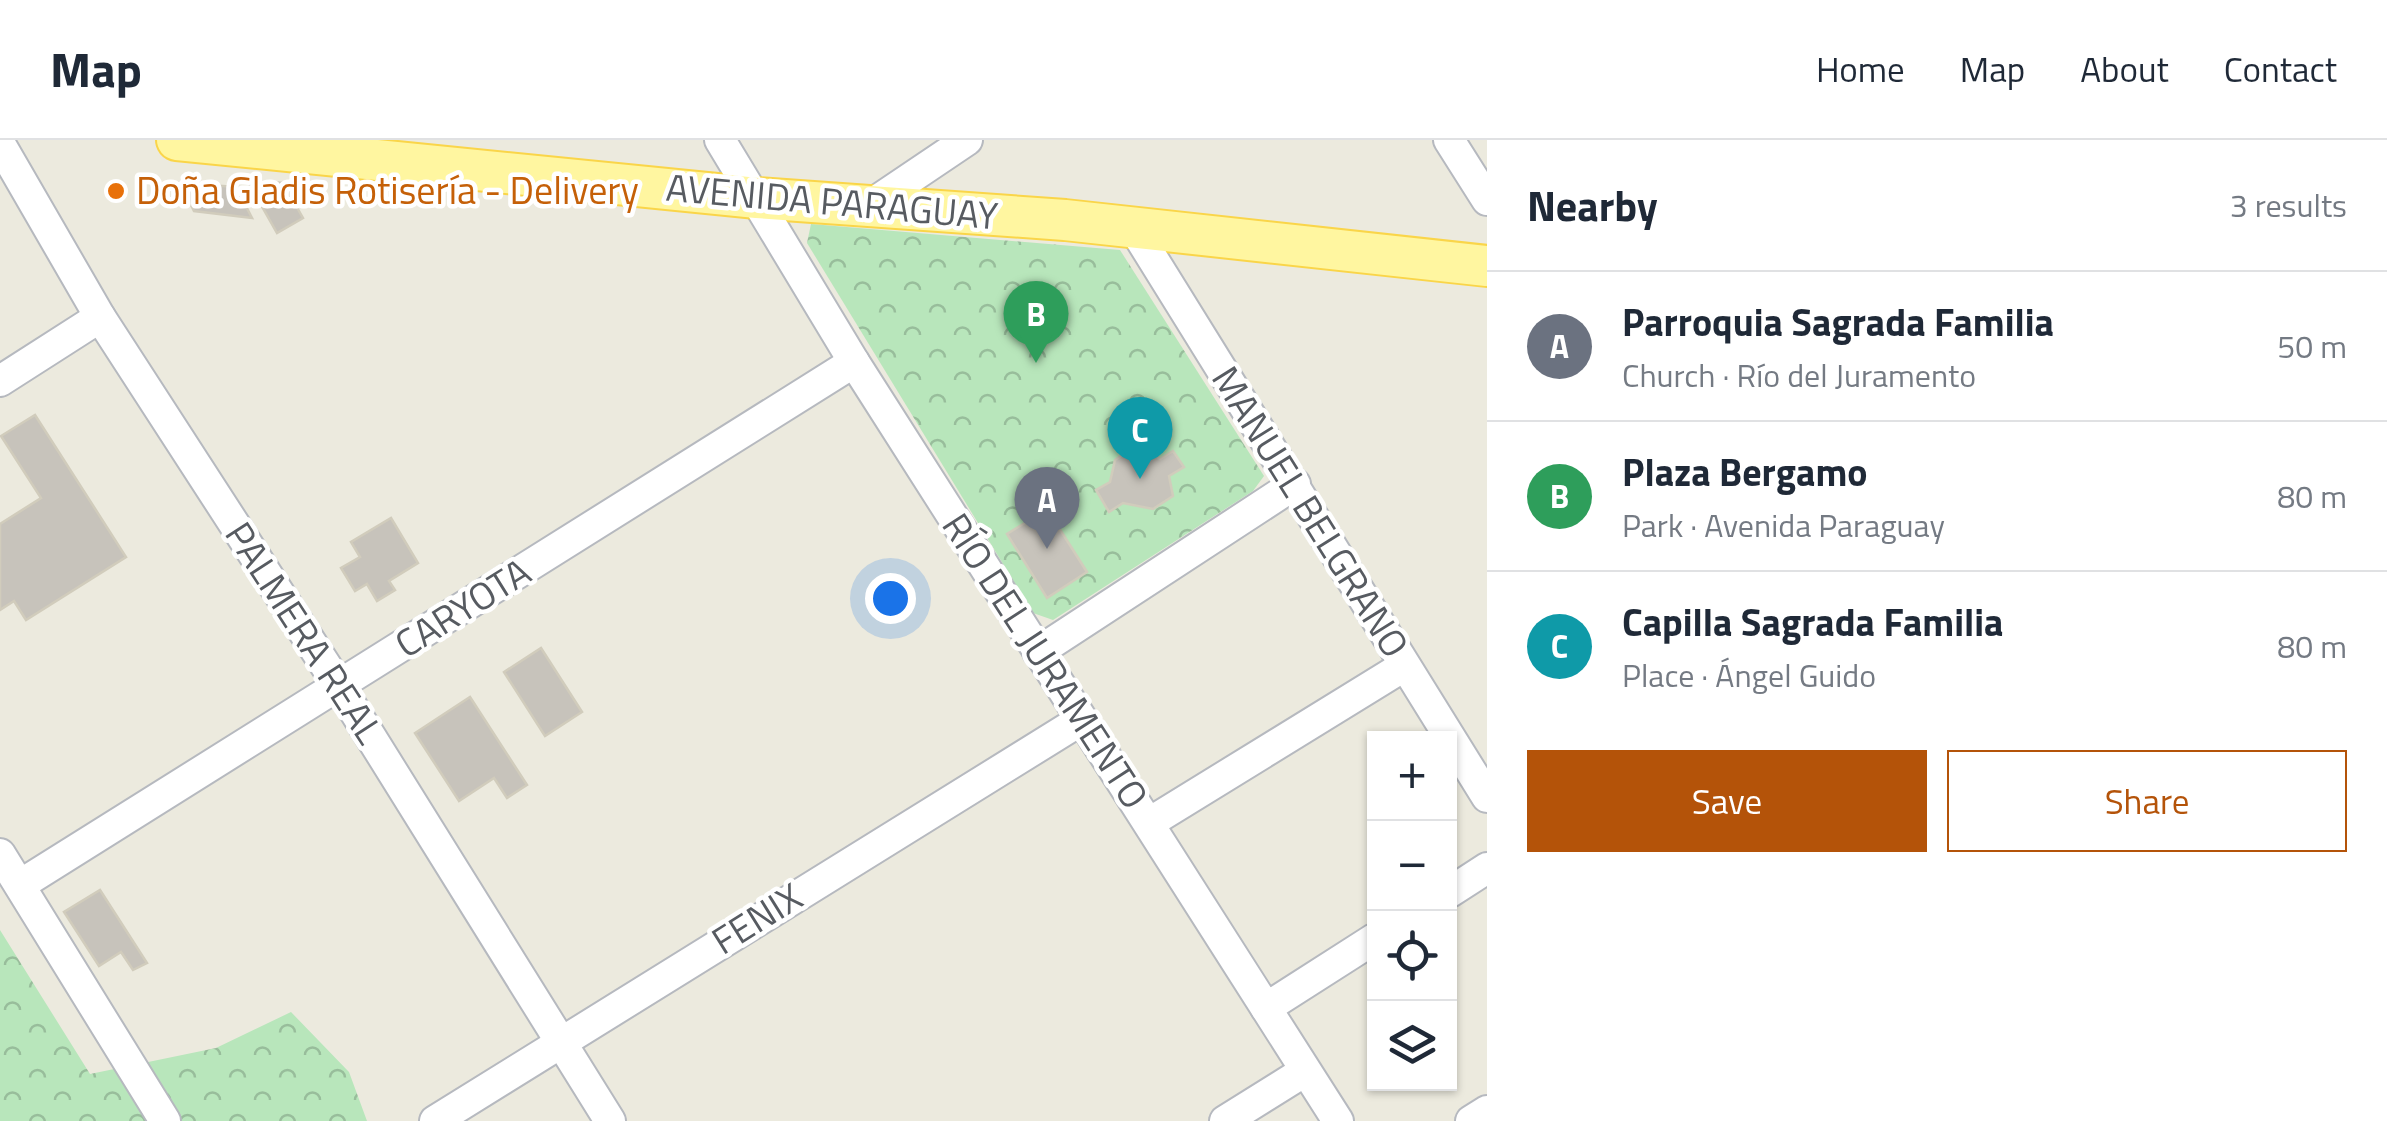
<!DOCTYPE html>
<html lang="en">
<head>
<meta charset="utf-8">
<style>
  body { margin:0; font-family:"Titillium Web",sans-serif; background:#f2f2f3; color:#1f2937 }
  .controls { position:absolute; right:30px; bottom:30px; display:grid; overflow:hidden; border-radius:0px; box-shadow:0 2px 8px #0004 }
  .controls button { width:90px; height:90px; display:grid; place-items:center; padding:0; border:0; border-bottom:2px solid #e0e1e3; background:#fff; color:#1f2937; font:50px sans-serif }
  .you { position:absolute; left:890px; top:458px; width:35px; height:35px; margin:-25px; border:8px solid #fff; border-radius:50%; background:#1a73e8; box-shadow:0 0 0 15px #1a73e833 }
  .badge { display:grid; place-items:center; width:65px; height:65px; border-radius:50%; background:#b45309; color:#fff; font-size:32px; font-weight:700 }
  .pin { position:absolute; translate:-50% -82px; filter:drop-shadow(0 2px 5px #0008) }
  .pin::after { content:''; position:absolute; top:52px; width:35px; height:30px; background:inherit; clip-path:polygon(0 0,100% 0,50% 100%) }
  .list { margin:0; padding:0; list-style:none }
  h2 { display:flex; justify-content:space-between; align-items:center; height:130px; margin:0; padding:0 40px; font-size:42px }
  h2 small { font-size:32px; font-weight:400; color:#747a83 }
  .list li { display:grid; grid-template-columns:65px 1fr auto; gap:30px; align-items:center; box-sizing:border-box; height:150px; padding:0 40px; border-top:2px solid #e0e1e3 }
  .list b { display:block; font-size:38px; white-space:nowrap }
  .list p { margin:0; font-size:32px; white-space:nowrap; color:#747a83 }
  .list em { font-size:32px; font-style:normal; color:#747a83 }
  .actions { display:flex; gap:20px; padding:30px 40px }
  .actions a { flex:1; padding:22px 0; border:2px solid #b45309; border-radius:0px; text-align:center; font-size:35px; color:#b45309 }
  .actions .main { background:#b45309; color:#fff }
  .icon { flex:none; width:55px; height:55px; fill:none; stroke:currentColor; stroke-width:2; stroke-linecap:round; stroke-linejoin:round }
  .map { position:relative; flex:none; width:1487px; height:981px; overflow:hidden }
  header { display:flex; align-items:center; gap:60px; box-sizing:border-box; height:140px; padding:0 50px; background:#fff; border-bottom:2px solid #e0e1e3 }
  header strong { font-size:48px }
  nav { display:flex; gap:55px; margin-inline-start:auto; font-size:35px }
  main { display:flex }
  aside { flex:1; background:#fff }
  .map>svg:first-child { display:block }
  .forest { fill:url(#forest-crowns) }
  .building { fill:#c7c3bb; stroke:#d1ccbc; stroke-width:2.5 }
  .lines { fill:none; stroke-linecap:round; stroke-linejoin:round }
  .minor-casing { stroke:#b6b9bf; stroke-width:34 }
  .major-casing { stroke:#fad549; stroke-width:44 }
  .minor { stroke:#fff; stroke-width:30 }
  .major { stroke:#fff6a0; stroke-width:40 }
  .food-dot { fill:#e8710a; stroke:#fff; stroke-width:4 }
  .labels { text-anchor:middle; stroke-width:9; stroke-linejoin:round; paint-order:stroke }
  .food-label { font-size:38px; fill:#c56008; stroke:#fff; text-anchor:start }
  .street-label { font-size:38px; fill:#575b61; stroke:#fff }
</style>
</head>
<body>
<header>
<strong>Map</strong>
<nav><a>Home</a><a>Map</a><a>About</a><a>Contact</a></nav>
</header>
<main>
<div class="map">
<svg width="1487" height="981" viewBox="0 0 1487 981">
  <defs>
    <pattern id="forest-crowns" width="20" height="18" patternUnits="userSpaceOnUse" patternTransform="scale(2.5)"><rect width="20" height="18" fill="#b8e6bb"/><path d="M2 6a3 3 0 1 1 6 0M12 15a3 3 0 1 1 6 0" fill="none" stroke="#98bd9b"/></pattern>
  </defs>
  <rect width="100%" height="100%" fill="#eceade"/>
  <!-- forest -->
  <g class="forest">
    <path d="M811,84L1120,110L1264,336L1253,351L1053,480L1033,473L807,103Z"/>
    <path d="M0,790L90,934L216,908L291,872L349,932L367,981H0Z"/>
  </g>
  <!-- building -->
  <g class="building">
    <path d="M247,40L283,43L303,78L277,93Z"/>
    <path d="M180,43L236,47L252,78L194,71Z"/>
    <path d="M35,275L126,417L26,480L14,461L0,470V384L41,358L1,296Z"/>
    <path d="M1139,304L1160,319L1173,311L1184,327L1169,336L1173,356L1153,369L1123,363L1109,372L1096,350L1110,342L1115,320Z"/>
    <path d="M1047,369L1087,432L1047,458L1007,394Z"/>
    <path d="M391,378L418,423L389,441L395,450L377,461L367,444L355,451L341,428L360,417L351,402Z"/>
    <path d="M541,508L582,572L545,596L504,532Z"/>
    <path d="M470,557L527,645L507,658L494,638L459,661L415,593Z"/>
    <path d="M100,750L147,823L133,830L121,812L99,826L64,772Z"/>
  </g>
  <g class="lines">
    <!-- minor casing -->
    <g class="minor-casing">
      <g id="minor">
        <path d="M720,0L854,222L1338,981"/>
        <path d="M1449,0L1487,60"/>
        <path d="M0,4L100,177L339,546L610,981"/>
        <path d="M869,66L967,0"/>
        <path d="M1133,87L1487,657"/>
        <path d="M0,241L100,177"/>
        <path d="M1038,512L1295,344"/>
        <path d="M1149,683L1404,526"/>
        <path d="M0,714L165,981"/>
        <path d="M20,745L854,222"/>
        <path d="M1450,752L1487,728"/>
        <path d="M1266,868L1374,799"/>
        <path d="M435,981L1081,580"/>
        <path d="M1225,981L1305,931"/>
        <path d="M1471,981L1487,971"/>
      </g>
    </g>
    <!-- major casing -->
    <g class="major-casing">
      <path id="major" d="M177,0L757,58L1065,80L1487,126"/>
    </g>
    <!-- minor -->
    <use href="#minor" class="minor"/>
    <!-- major -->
    <use href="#major" class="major"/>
  </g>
  <!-- markers -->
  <circle class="food-dot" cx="116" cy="51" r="10"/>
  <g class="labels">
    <!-- food labels -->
    <g class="food-label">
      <text x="136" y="64">Doña Gladis Rotisería - Delivery</text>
    </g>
    <!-- street labels -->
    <g class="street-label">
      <text transform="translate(832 62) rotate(5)" y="13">AVENIDA PARAGUAY</text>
      <text transform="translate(1310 372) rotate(58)" y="13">MANUEL BELGRANO</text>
      <text transform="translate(463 468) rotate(-32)" y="13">CARYOTA</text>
      <text transform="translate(304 493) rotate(57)" y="13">PALMERA REAL</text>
      <text transform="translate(1045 521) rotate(57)" y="13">RÍO DEL JURAMENTO</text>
      <text transform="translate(757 779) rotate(-32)" y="13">FENIX</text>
    </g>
  </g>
</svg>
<div class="controls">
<button>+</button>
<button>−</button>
<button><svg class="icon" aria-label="locate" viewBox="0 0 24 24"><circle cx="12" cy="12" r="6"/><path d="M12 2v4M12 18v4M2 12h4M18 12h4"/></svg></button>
<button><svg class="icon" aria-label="layers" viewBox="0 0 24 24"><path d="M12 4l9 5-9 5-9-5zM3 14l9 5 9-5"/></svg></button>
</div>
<div class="you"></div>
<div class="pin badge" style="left:1047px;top:409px;background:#6b7280">A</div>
<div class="pin badge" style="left:1036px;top:223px;background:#2e9e5b">B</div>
<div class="pin badge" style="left:1140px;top:339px;background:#0f9aa8">C</div>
</div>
<aside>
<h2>Nearby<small>3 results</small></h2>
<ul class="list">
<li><span class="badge" style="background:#6b7280">A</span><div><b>Parroquia Sagrada Familia</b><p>Church · Río del Juramento</p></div><em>50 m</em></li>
<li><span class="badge" style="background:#2e9e5b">B</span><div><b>Plaza Bergamo</b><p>Park · Avenida Paraguay</p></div><em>80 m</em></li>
<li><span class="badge" style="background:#0f9aa8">C</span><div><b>Capilla Sagrada Familia</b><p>Place · Ángel Guido</p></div><em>80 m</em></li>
</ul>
<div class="actions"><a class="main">Save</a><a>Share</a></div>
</aside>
</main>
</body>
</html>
